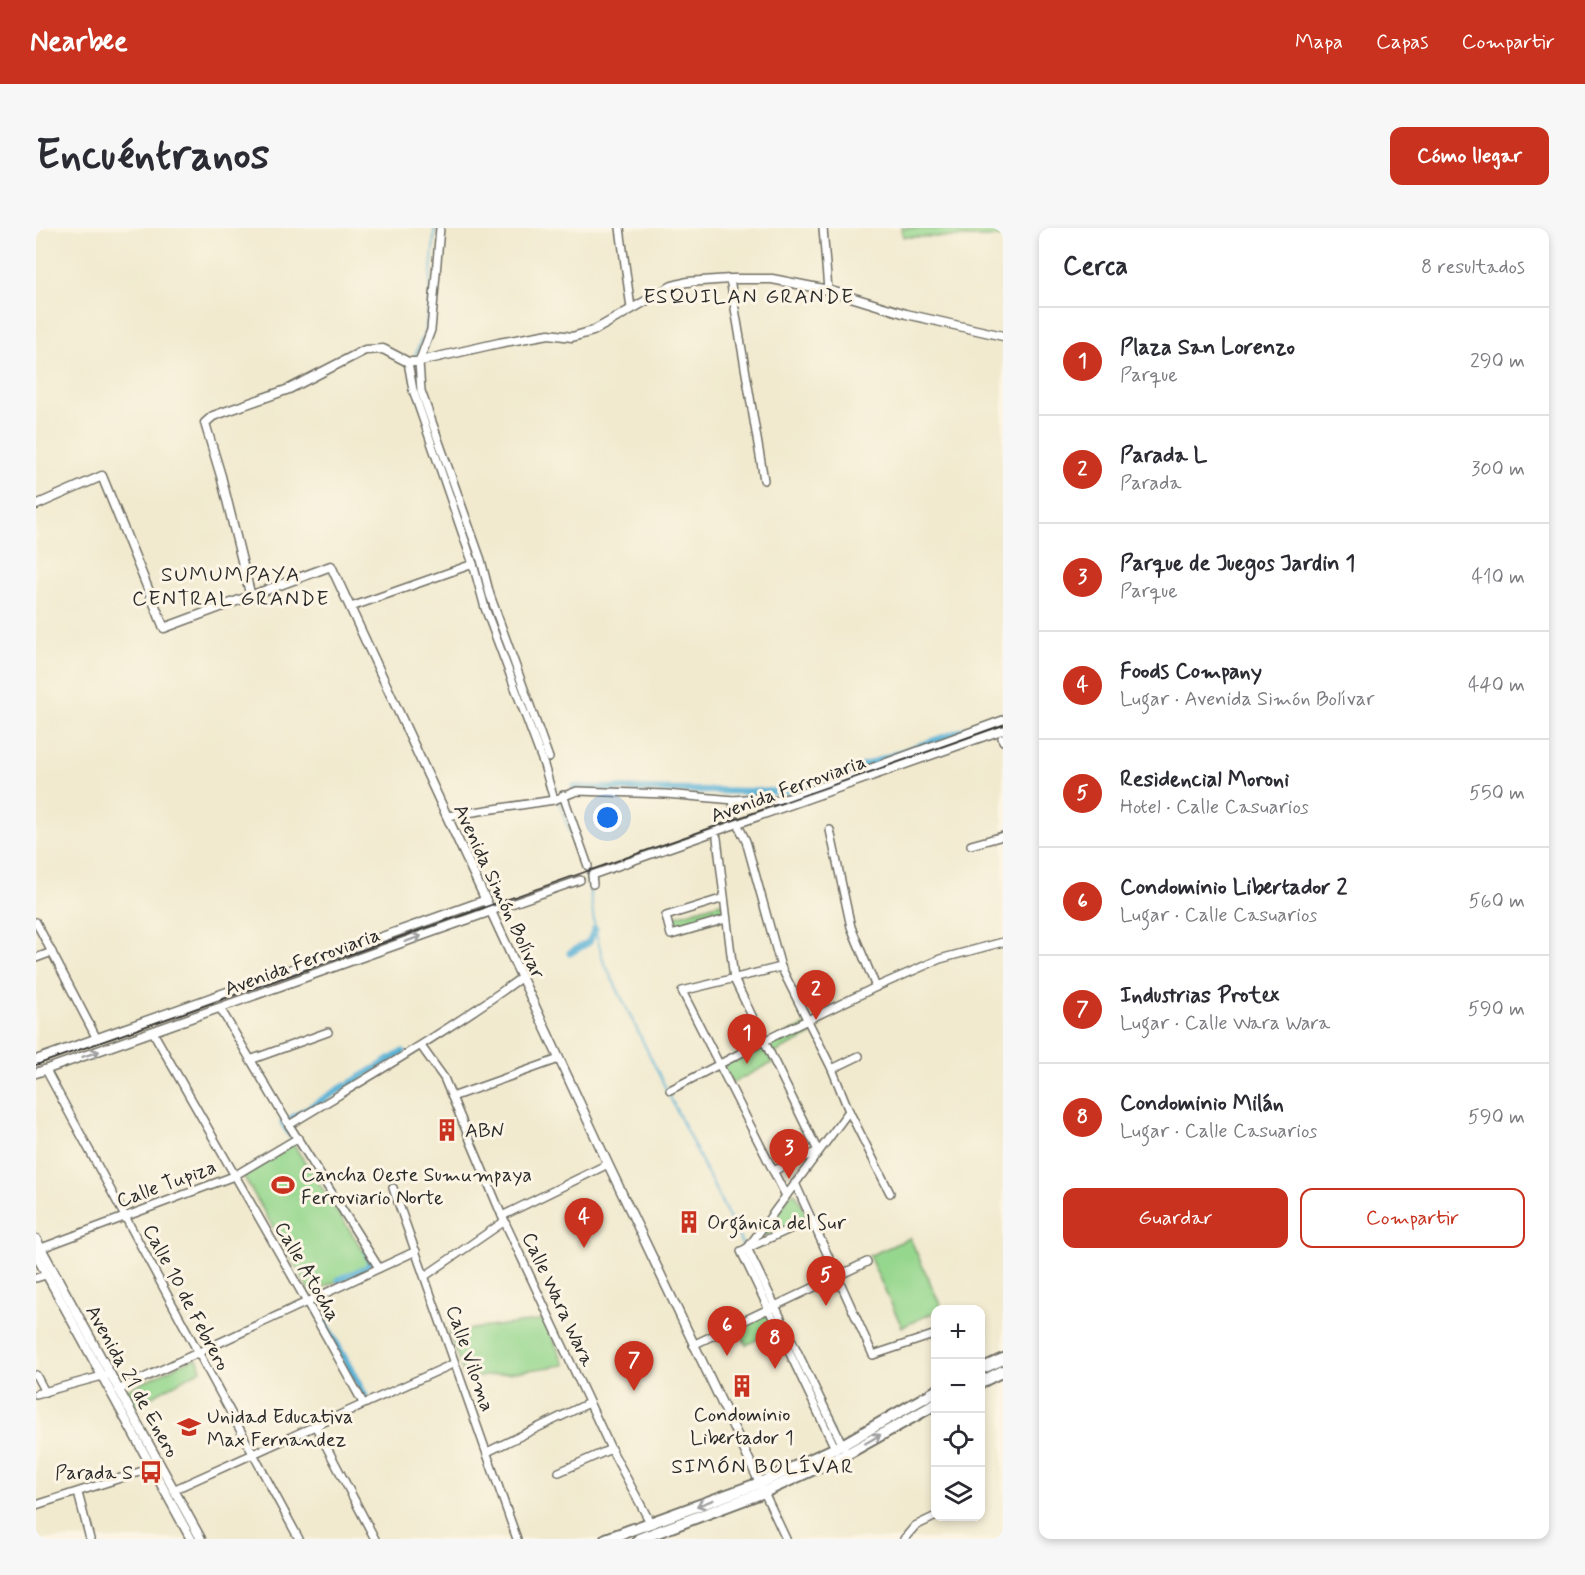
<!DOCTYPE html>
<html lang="es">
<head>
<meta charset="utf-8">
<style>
  body { margin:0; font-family:Mynerve,sans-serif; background:#f7f7f7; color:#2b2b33 }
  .controls { position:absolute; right:18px; bottom:18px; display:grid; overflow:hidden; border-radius:12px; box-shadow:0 3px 9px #0003 }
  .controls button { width:54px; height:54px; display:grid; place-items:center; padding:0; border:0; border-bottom:2px solid #e1e1e2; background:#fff; color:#2b2b33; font:30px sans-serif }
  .you { position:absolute; left:572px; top:590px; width:21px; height:21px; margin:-15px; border:4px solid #fff; border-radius:50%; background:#1a73e8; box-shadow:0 0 0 9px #1a73e833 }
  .badge { display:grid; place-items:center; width:39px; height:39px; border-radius:50%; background:#c8321e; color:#fff; font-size:20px; font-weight:700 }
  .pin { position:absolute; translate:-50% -50px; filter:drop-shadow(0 2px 3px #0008) }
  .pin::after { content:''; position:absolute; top:32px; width:21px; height:18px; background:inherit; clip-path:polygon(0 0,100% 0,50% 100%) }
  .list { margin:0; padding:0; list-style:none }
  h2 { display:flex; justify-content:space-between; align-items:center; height:78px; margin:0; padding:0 24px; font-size:26px }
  h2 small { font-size:20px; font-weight:400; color:#7c7c81 }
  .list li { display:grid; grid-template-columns:39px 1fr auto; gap:18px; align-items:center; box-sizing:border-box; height:108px; padding:0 24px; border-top:2px solid #e1e1e2 }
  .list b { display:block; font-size:22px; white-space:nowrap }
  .list p { margin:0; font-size:20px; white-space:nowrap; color:#7c7c81 }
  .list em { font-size:20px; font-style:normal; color:#7c7c81 }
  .actions { display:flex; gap:12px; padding:18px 24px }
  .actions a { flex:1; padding:14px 0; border:2px solid #c8321e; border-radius:12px; text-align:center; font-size:21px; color:#c8321e }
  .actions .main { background:#c8321e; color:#fff }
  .icon { flex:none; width:33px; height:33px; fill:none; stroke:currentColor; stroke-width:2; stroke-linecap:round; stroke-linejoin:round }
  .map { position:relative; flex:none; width:967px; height:1311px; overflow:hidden; border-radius:12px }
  header { display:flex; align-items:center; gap:36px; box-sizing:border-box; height:84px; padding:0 30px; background:#c8321e; color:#fff }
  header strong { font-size:28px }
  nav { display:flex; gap:33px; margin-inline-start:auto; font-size:21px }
  .intro { display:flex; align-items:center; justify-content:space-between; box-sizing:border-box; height:144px; padding:0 36px }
  h1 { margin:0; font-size:42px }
  .button { padding:15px 27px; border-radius:12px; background:#c8321e; color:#fff; font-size:21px; font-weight:700 }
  main { display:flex; gap:36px; padding:0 36px }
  aside { flex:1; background:#fff; border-radius:12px; box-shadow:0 3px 9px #0003 }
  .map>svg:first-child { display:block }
  .green { fill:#96d78e; stroke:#60815c; stroke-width:1.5 }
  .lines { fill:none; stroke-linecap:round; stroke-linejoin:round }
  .stream { stroke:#58b1d5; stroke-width:2 }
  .canal { stroke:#58b1d5; stroke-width:7 }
  .minor-casing { stroke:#706e64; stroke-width:10 }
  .tertiary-casing { stroke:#706e64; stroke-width:11 }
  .primary-casing { stroke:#706e64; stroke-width:14 }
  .minor { stroke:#fff; stroke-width:7 }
  .tertiary { stroke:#fff; stroke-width:8 }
  .primary { stroke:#fff; stroke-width:10 }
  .tram { stroke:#2b2b2b; stroke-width:1.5 }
  .oneway { stroke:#a0a0a0 }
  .labels { text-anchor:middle; stroke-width:6; stroke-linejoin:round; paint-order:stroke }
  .street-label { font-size:20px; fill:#2b2b2b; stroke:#fcf5e5 }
  .poi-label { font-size:20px; fill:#2b2b2b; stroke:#fcf5e5; text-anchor:start }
  .neighbourhood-label { font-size:21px; letter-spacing:1.5px; fill:#2b2b2b; stroke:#fcf5e5 }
</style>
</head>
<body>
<header>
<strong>Nearbee</strong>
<nav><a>Mapa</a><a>Capas</a><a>Compartir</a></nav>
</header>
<div class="intro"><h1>Encuéntranos</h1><a class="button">Cómo llegar</a></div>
<main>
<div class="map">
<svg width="967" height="1311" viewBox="0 0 967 1311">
  <rect width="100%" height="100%" fill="#fcf5e5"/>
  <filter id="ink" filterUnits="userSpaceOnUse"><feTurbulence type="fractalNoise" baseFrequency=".0167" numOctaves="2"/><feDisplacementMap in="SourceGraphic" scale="12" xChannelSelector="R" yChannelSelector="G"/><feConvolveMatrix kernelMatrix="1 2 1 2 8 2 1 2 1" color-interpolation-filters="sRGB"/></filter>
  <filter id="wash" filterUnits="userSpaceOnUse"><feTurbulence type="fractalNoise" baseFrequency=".008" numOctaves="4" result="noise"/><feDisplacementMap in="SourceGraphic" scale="24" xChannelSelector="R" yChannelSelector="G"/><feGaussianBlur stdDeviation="1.35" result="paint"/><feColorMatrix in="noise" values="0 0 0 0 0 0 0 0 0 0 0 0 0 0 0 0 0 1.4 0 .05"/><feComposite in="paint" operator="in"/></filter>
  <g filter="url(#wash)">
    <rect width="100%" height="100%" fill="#f1eacf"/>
    <!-- green -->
    <g class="green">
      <path d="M866,0H967V9H867Z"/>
      <path d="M684,675L687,677L688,687L685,690L642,702L636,699L635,695L637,689Z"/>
      <path d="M772,796L777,806L737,826L732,815Z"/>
      <path d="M726,817L736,835L696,855L686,837Z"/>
      <path d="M257,916L334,1033L332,1039L275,1065L207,947Z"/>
      <path d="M755,965L760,966L770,986L768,991L724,1010Z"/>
      <path d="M874,1010L906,1081L900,1082L899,1084L866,1099L833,1028Z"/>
      <path d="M733,1085L741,1102L710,1117L702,1099Z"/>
      <path d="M508,1092L529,1137L429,1151L413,1104Z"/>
      <path d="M158,1130L162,1132L165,1142L96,1179L89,1164L90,1162Z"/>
    </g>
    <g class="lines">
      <!-- stream -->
      <g class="stream">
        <path d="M378,130L390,101L399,0"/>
        <path d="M377,136L380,161L432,307L451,369L520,562"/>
        <path d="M523,574L553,657L559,701L567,732L706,1016"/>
        <path d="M780,1171L797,1206"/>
      </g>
      <!-- canal -->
      <g class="canal">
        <path d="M538,559L626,562L755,564L967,488"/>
        <path d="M534,725L553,714L559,701"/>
        <path d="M315,855L367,824"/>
        <path d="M255,891L309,858"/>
        <path d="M247,895L255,907"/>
        <path d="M303,1052L332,1039L334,1033L331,1024"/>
        <path d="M287,1068L281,1073L282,1082L329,1168"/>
      </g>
    </g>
  </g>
  <g filter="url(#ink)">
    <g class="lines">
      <!-- minor casing -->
      <g class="minor-casing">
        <g id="minor">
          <path d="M404,0L395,102L383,134L385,163L445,332L454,367L513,530"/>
          <path d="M584,0L595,80"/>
          <path d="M787,0L792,62"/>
          <path d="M694,51L728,252"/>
          <path d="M372,134L377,162L437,336L449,380L508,537L518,572"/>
          <path d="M315,379L437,336"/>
          <path d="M966,510L967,513"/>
          <path d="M527,567L552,638"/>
          <path d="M697,587L698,572"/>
          <path d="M411,588L518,572L541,563L630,566L698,572L731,569L738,573L753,570L967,492"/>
          <path d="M704,601L710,613L745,739L796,841L813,883L854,965"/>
          <path d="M794,602L815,699L840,759"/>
          <path d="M681,610L698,751L782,923"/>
          <path d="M935,617L967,608"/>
          <path d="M557,656L556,647L967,502"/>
          <path d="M688,670L630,688L635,707L690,691"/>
          <path d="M455,683L544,652"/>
          <path d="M0,694L61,811"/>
          <path d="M0,730L16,724"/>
          <path d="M745,739L646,763L750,968"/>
          <path d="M184,780L253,897L343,1040"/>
          <path d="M117,804C187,928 259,1050 327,1175"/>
          <path d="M385,818L408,850L466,988L575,1221L615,1296"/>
          <path d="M214,832L292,804"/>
          <path d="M796,841L823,828"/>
          <path d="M10,842L263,1311"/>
          <path d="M634,862L728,813L840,759L904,731L967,714"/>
          <path d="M416,869L523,831"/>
          <path d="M253,897C332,849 411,804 486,749"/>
          <path d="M737,943L780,924"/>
          <path d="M759,955L837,1127L900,1106"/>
          <path d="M357,960L481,1311"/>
          <path d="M466,988L572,936"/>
          <path d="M776,991L705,1023L800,1222"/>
          <path d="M713,1018L813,883"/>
          <path d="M711,1020L808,1220"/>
          <path d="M0,1022L198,948L262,910"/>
          <path d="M389,1048L469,993"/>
          <path d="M0,1050L10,1047"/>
          <path d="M657,1117L831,1034"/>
          <path d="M0,1147L9,1164"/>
          <path d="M82,1162L380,1023"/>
          <path d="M0,1166L70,1147"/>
          <path d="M279,1197L339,1311"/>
          <path d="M451,1224L553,1175"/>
          <path d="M523,1244L575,1221"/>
          <path d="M137,1262L419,1135"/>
          <path d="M727,1262L750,1311"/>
          <path d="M42,1265L54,1311"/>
          <path d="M0,1277L119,1239"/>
          <path d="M868,1311L879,1298L900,1288"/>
        </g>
      </g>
      <!-- tertiary casing -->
      <g class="tertiary-casing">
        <g id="tertiary">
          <path d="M0,277L66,248L128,400L295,338L572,936L724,1255"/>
          <path d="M215,369L185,248L169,195L177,188L253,161L329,122L347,121L372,134H380L463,115L513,106L536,109L557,103L636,58L651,54L694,51H736L792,62L870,86L967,108"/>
          <path d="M0,832L450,672"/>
          <path d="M0,845L455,683"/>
          <path d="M0,1011L165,1311"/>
          <path d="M0,1027L155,1311"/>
        </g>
      </g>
      <!-- primary casing -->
      <g class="primary-casing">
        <g id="primary">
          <path d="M945,1141L967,1131"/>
          <path d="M945,1154L967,1143"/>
          <path d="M570,1311L724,1255L806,1217L900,1163"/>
          <path d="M603,1311L728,1264L811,1226L900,1176"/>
        </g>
      </g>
      <!-- minor -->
      <use href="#minor" class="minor"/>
      <!-- tertiary -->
      <use href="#tertiary" class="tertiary"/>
      <!-- primary -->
      <use href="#primary" class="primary"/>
      <!-- tram -->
      <path class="tram" d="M0,837L967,497"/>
    </g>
    <!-- one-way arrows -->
    <defs><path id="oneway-shaft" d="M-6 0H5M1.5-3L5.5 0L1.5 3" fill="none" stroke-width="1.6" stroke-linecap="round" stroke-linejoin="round" transform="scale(1.5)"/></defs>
    <g class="oneway">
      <use href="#oneway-shaft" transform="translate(377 711) rotate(-20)"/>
      <use href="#oneway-shaft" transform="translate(55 826) rotate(-19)"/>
      <use href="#oneway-shaft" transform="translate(837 1211) rotate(-30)"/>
      <use href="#oneway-shaft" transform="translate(669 1275) rotate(160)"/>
    </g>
  </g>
  <!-- icons -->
  <defs>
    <g id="building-bare" transform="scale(1.8)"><path d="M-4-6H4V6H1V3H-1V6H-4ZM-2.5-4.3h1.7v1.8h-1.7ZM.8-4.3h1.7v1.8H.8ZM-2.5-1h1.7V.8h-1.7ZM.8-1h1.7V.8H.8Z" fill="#c8321e" stroke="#fcf5e5" stroke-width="2.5" paint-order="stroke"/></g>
    <g id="stadium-bare" transform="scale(1.8)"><path d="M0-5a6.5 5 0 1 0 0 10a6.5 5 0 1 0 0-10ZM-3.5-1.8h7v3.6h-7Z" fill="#c8321e" stroke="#fcf5e5" stroke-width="2.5" paint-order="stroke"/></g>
    <g id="school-bare" transform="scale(1.8)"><path d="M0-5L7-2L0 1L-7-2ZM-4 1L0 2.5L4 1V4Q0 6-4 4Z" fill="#c8321e" stroke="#fcf5e5" stroke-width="2.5" paint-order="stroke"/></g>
    <g id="bus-bare" transform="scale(1.8)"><path d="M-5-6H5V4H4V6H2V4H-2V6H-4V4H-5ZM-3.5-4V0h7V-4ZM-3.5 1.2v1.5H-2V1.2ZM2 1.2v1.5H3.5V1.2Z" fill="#c8321e" stroke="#fcf5e5" stroke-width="2.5" paint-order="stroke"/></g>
  </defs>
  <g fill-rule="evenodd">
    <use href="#building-bare" x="411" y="902"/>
    <use href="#stadium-bare" x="247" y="957"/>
    <use href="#building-bare" x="653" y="994"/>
    <use href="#building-bare" x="706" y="1158"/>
    <use href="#school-bare" x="153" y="1199"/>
    <use href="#bus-bare" x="115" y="1244"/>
  </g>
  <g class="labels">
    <!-- street labels -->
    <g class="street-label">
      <text transform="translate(752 560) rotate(-20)" y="7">Avenida Ferroviaria</text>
      <text transform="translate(464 663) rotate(65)" y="7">Avenida Simón Bolívar</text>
      <text transform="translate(266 733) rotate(-20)" y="7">Avenida Ferroviaria</text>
      <text transform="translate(130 955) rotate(-20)" y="7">Calle Tupiza</text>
      <text transform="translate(272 1043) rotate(60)" y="7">Calle Atocha</text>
      <text transform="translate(151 1069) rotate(62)" y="7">Calle 10 de Febrero</text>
      <text transform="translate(523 1071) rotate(65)" y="7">Calle Wara Wara</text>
      <text transform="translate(435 1130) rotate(71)" y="7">Calle Viloma</text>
      <text transform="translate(97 1153) rotate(61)" y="7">Avenida 21 de Enero</text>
    </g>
    <!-- poi labels -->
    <g class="poi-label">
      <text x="429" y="909">ABN</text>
      <text x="265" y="953">Cancha Oeste Sumumpaya<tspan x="265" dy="23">Ferroviario Norte</tspan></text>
      <text x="671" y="1001">Orgánica del Sur</text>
      <text x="706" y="1193" text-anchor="middle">Condominio<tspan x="706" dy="23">Libertador 1</tspan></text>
      <text x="171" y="1195">Unidad Educativa<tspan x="171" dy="23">Max Fernandez</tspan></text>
      <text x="97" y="1251" text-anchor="end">Parada S</text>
    </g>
    <!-- neighbourhood labels -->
    <g class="neighbourhood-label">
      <text x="713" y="75">ESQUILAN GRANDE</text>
      <text x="195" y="353">SUMUMPAYA<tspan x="195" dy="24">CENTRAL GRANDE</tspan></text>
      <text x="727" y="1245">SIMÓN BOLÍVAR</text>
    </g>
  </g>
</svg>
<div class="controls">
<button>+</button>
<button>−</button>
<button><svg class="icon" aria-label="locate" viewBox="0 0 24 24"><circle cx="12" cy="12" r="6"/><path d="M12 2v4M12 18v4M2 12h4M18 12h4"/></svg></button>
<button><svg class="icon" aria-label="layers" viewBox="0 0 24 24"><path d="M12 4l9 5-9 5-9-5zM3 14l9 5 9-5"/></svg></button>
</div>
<div class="you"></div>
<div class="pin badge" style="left:711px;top:836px">1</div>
<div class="pin badge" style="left:780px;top:792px">2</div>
<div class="pin badge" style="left:753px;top:951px">3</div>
<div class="pin badge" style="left:548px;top:1020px">4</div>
<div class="pin badge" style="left:790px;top:1078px">5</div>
<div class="pin badge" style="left:691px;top:1128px">6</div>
<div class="pin badge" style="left:598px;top:1163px">7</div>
<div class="pin badge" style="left:739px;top:1141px">8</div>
</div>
<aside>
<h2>Cerca<small>8 resultados</small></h2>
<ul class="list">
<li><span class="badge">1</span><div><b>Plaza San Lorenzo</b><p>Parque</p></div><em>290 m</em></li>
<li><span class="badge">2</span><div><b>Parada L</b><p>Parada</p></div><em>300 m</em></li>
<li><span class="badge">3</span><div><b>Parque de Juegos Jardin 1</b><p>Parque</p></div><em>410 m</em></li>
<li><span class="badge">4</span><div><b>Foods Company</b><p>Lugar · Avenida Simón Bolívar</p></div><em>440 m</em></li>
<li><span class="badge">5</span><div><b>Residencial Moroni</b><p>Hotel · Calle Casuarios</p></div><em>550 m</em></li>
<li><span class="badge">6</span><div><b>Condominio Libertador 2</b><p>Lugar · Calle Casuarios</p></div><em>560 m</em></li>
<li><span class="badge">7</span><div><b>Industrias Protex</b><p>Lugar · Calle Wara Wara</p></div><em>590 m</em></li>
<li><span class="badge">8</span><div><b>Condominio Milán</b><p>Lugar · Calle Casuarios</p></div><em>590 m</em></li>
</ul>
<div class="actions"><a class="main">Guardar</a><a>Compartir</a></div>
</aside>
</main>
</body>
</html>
